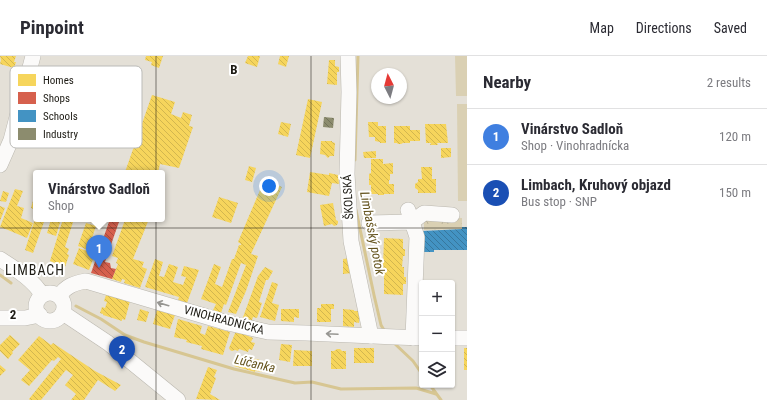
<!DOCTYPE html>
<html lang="en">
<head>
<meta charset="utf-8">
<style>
  body { margin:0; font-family:"Roboto Condensed",sans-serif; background:#f7f7f7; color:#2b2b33 }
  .controls { position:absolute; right:12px; bottom:12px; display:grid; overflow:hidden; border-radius:4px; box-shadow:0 1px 3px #0004 }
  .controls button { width:36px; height:36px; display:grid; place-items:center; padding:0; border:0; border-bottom:1px solid #e1e1e2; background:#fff; color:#2b2b33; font:20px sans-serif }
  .compass { position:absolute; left:371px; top:12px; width:36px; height:36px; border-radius:50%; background:#fff; box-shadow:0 1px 3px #0004; rotate:354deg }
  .you { position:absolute; left:269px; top:130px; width:14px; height:14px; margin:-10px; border:3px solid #fff; border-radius:50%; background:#1a73e8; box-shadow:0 0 0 6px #1a73e833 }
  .badge { display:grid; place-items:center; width:26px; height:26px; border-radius:50%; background:#111827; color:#fff; font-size:13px; font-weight:700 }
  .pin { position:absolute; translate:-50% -33px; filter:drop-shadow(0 1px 2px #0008) }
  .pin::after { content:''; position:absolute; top:21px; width:14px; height:12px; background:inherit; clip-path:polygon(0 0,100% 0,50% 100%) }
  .popup { position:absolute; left:33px; top:114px; width:132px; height:52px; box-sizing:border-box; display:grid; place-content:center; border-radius:4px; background:#fff; filter:drop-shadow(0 1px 3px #0005); font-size:13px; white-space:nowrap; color:#7c7c81 }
  .popup b { font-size:15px; color:#2b2b33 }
  .popup::after { content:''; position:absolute; left:50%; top:100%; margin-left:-8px; border:8px solid transparent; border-top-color:#fff }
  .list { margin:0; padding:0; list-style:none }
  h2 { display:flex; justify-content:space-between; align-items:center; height:52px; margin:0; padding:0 16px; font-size:17px }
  h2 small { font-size:13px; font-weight:400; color:#7c7c81 }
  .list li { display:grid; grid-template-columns:26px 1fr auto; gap:12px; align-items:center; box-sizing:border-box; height:56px; padding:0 16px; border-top:1px solid #e1e1e2 }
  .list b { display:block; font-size:15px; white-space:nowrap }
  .list p { margin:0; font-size:13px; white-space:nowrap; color:#7c7c81 }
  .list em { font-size:13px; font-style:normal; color:#7c7c81 }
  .icon { flex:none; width:22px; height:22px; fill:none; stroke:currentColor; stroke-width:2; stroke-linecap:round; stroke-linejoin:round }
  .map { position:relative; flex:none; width:467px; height:344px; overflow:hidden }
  header { display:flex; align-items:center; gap:24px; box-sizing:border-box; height:56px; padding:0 20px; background:#fff; border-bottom:1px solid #e1e1e2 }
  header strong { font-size:19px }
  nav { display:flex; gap:22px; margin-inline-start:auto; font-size:14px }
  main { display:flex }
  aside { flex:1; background:#fff }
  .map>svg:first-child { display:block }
  .park { fill:url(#park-crowns) }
  .garden { fill:#dad0b3 }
  .homes { fill:url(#homes-back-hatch) }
  .shops { fill:url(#shops-back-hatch) }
  .schools { fill:url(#schools-back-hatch) }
  .industry { fill:url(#industry-back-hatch) }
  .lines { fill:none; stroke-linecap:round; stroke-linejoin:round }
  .stream { stroke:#d7c692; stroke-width:3 }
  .minor-casing { stroke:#bab7af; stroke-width:16 }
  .minor { stroke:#fbfaf9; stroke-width:15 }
  .oneway { stroke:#979692 }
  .grid { fill:none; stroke:#1d1b14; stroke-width:1; stroke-opacity:0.55 }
  .labels { text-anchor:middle; stroke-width:4; stroke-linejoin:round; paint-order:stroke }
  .street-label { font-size:12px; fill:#1d1b14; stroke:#fff }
  .water-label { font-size:13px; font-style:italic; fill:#64531d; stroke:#fff }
  .quarter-label { font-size:14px; letter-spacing:1px; fill:#1d1b14; stroke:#fff }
  .key { fill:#fff; stroke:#bbbbb8; stroke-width:1 }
  .key-label { font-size:11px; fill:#1d1b14 }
  .grid-label { font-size:13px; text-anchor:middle; font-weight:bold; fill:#1d1b14; stroke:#fff; stroke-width:4; stroke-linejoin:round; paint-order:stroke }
</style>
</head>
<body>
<header>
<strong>Pinpoint</strong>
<nav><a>Map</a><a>Directions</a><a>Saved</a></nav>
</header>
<main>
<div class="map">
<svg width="467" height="344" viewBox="0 0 467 344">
  <defs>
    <pattern id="park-crowns" width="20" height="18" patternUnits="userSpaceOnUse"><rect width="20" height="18" fill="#dad0b3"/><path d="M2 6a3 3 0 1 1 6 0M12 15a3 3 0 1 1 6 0" fill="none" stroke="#bbb299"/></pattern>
    <pattern id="homes-back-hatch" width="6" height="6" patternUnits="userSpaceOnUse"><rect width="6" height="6" fill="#f6d55c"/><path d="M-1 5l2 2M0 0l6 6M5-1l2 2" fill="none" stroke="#d2b64f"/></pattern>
    <pattern id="shops-back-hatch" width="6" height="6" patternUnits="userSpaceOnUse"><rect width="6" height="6" fill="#d6604d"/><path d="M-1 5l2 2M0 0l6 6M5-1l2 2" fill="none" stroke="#ad4e3f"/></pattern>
    <pattern id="schools-back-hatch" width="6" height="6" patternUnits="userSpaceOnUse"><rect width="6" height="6" fill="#4393c3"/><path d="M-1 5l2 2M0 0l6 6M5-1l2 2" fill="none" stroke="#37779d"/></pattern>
    <pattern id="industry-back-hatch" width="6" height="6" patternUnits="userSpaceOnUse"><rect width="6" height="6" fill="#8c8c6e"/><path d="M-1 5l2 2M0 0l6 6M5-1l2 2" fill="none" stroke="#727259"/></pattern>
  </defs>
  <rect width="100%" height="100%" fill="#e4e0d7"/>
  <!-- park -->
  <path class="park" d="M428,161L462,162V173L424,174V166Z"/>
  <!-- garden -->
  <g class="garden">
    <path d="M455,0H467V40H456Z"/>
    <path d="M457,48H467V145H458Z"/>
  </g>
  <!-- homes -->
  <g class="homes">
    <path d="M0,0H16L14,6H16L14,12L0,8L1,4Z"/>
    <path d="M146,0H163L159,12L151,9L152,6L145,4Z"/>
    <path d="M248,0H260L257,11L245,7Z"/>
    <path d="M280,0H289L286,11L278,8Z"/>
    <path d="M329,4H335V10L339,11V16H337V29L327,28Z"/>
    <path d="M152,39L175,46L171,58L181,62L183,56L192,59L189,70L193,71L179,112L160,108L158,117L125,116Z"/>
    <path d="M308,43L322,46L310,102L296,99Z"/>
    <path d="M281,66L291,68L288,81L278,78Z"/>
    <path d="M368,66H378V70H386V87H380V86L375,85V81H369Z"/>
    <path d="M425,68H446L448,87H437L438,89H430L431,87H426Z"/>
    <path d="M394,70H410V74H420V85H410V87H403L401,88H398L397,87H394Z"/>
    <path d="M15,80L22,82L19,92L12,90Z"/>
    <path d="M321,85H332V86L335,87L334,100H330L328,102L325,99L320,98Z"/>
    <path d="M441,92H451V101L441,102Z"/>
    <path d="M376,95V102H364L363,96Z"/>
    <path d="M371,103H383V108L393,107V118H390V124H389V128H394V138H384V139H378V138H371V129H369V118L371,117Z"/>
    <path d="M249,110L256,112L252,126L245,124Z"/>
    <path d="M421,111H432V123H436V137H418V134L415,132V128L418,126V123H422Z"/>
    <path d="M310,116L329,119V117L338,119L339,128L332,127L329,140L307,136Z"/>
    <path d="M263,127L271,131L273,127L282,131L251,198L258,200L246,235L236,258L228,256L246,209L241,207L226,249L224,248L221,257L213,254L216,248L201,243L214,208L221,211L215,228L222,231L232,203H234L239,189H241V188L238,186Z"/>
    <path d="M15,133L23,135L17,150L24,152L21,162L33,167L27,182L8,174L0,171Z"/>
    <path d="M3,135L9,137L6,146L0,145Z"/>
    <path d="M34,141L36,142V154L31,152Z"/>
    <path d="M219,141L238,147L231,167L212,161Z"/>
    <path d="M333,147L336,164L338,165V167L337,169L334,170L332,168L324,170L320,149Z"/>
    <path d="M0,150L5,152L0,165Z"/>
    <path d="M35,163H45L33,197L25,194Z"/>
    <path d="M51,163H61L56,180L47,177Z"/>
    <path d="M63,163H74L65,191L69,193L67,198L69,199L65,211L50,205Z"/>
    <path d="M88,163H98L96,168L87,165Z"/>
    <path d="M122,163H149L133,203L144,206L142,211L147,213L140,232L124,227L125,224L122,223L121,226L112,223L118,208L116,207L118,202L112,200L125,164Z"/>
    <path d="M86,167L96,170L88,194L78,190Z"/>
    <path d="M384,182L403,183V193H405V200H403L402,211H404V221H406V228H403V239L384,238V218H380V210H383Z"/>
    <path d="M79,192L95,198L89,214L73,208Z"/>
    <path d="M350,202L352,217L343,218V203Z"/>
    <path d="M155,203L163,206L159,220L164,221L169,208L178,211L173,226L183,229L186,221L181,220L184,210L199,214L187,247L178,244L179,241L145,231Z"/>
    <path d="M265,211L273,215L268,224H266L259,246L262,247L257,262L253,261L251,267L242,264L258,220Z"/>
    <path d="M272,226L278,228L272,247L279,249L275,265L260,261Z"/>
    <path d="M106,239L109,240L110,239L130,245L125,264L122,263V265L103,259V258L100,257L102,251L105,252L107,246L104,245Z"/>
    <path d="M321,248H334V253H331V266H317V252H321Z"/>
    <path d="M140,253L149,256L146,266L137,264Z"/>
    <path d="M281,253H299V262L294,261V266L281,265Z"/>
    <path d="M343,253L354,254V255H360L359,267L354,266V271L343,270Z"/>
    <path d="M157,254L175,259L170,273L153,268Z"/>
    <path d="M178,263L202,270L200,277L205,279L208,270L230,276L223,299L201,293L202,290L186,286L187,284L174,281Z"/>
    <path d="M236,275L253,282L251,286L255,287L252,294L249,293L248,296L239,293L238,295L235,294L232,295L230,294L229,292Z"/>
    <path d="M10,279L20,288L12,296L13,297L8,303L0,295V289Z"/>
    <path d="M39,280L51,289L53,287L95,315L121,329L115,335L98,324L84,344H71L76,338L65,329L73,319L66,314L41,344H30L29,343L61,303L58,301L54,305L52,304L29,330L21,324L30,314L18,304Z"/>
    <path d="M281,288L292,289L290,306L279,304Z"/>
    <rect x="452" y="290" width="3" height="15"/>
    <rect x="354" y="292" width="20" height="15"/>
    <rect x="464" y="292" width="3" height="22"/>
    <path d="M337,293H340L342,295H346V313H331V295H334Z"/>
    <path d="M294,294L312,295V310H293Z"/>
    <path d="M236,302L251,306L252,302L260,304L259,307L275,308L274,317L255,315V316L234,310Z"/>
    <path d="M0,309L6,314L0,320Z"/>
    <path d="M208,311L217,314L214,321L216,322L210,338L220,344L196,343Z"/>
  </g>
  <!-- shops -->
  <path class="shops" d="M110,163H120L105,206L110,207L111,212L116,213L112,223L91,217Z"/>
  <!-- schools -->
  <path class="schools" d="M462,171H467V194H434V196H423L422,175L462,173Z"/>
  <!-- industry -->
  <path class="industry" d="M324,61L334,62L333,72L323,71Z"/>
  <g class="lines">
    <!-- stream -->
    <g class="stream">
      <path d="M355,104L358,0"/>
      <path d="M356,154L374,239L381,269L385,276"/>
      <path d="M0,219L11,227"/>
      <path d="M76,250L101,263L125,279L144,286L234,313L295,327L312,326L341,333L416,332L436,338L434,335"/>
      <path d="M394,287L413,305L422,318"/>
      <path d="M430,329L441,344"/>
    </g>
    <!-- minor casing -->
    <g class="minor-casing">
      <g id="minor">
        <path d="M348,0L349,36L347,118L351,185L371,280"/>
        <path d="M0,109L11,84L33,0"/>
        <path d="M408,154L412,166L424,157L452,159"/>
        <path d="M369,167L412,166L417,181L413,282"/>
        <path d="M0,203C14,212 34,224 42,239"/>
        <circle cx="50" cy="251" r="14"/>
        <path d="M60,240C65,230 75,227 86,225L228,267L268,276L306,277L396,281L422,282"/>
        <path d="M63,257L108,287L178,344"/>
        <path d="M0,262H25L40,259"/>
        <path d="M452,282H467"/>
      </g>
    </g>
    <!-- minor -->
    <use href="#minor" class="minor"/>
  </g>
  <!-- one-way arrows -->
  <defs><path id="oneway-shaft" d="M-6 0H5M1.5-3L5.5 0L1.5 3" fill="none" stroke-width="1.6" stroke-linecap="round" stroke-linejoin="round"/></defs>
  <g class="oneway">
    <use href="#oneway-shaft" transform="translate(163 248) rotate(-164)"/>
    <use href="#oneway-shaft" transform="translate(332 278) rotate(-177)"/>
  </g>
  <!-- grid -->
  <path class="grid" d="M156,0V344M311,0V344M0,172H467"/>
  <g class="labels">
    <!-- street labels -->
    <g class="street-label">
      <text transform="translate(348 141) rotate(-93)" y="4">ŠKOLSKÁ</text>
      <text transform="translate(224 264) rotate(15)" y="4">VINOHRADNÍCKA</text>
    </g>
    <!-- water labels -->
    <g class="water-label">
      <text transform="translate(373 177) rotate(79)" y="5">Limbašský potok</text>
      <text transform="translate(255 307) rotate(13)" y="5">Lúčanka</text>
    </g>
    <!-- quarter labels -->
    <g class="quarter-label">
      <text x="35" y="219">LIMBACH</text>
    </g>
  </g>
  <!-- legend -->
  <rect x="10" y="10" width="132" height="82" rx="6" class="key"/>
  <rect x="18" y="18" width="18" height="12" fill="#f6d55c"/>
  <rect x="18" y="36" width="18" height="12" fill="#d6604d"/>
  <rect x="18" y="54" width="18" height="12" fill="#4393c3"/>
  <rect x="18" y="72" width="18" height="12" fill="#8c8c6e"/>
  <g class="key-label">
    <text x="43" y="28">Homes</text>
    <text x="43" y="46">Shops</text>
    <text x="43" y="64">Schools</text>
    <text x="43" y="82">Industry</text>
  </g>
  <g class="grid-label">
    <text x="234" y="18">B</text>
    <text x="13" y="263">2</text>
  </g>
</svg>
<div class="controls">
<button>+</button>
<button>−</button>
<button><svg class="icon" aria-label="layers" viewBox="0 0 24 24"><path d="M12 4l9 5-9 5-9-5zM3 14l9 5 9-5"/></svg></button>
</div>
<svg class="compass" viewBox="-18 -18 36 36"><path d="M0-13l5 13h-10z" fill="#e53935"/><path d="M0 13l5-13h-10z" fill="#7c7c81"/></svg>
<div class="you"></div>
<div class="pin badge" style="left:99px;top:212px;background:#3f7fe0">1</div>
<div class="popup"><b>Vinárstvo Sadloň</b>Shop</div>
<div class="pin badge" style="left:122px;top:313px;background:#1a4fb4">2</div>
</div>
<aside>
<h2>Nearby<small>2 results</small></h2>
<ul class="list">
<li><span class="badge" style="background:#3f7fe0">1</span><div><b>Vinárstvo Sadloň</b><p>Shop · Vinohradnícka</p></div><em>120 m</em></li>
<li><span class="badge" style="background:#1a4fb4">2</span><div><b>Limbach, Kruhový objazd</b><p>Bus stop · SNP</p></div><em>150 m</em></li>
</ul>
</aside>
</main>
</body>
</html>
